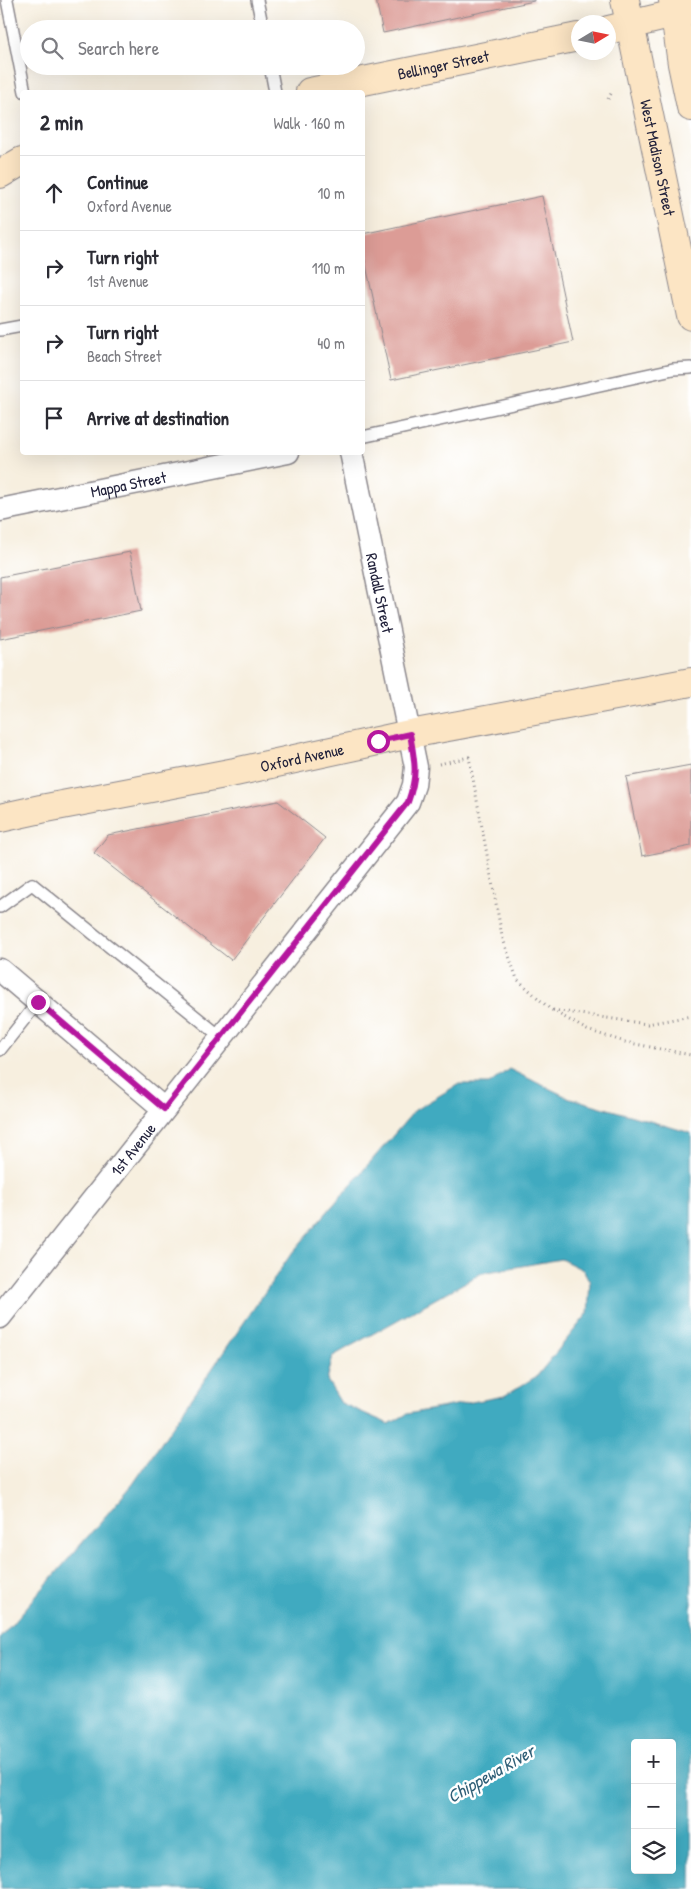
<!DOCTYPE html>
<html lang="en">
<head>
<meta charset="utf-8">
<style>
  body { margin:0; font-family:"Patrick Hand",sans-serif; background:#f7f7f7; color:#2b2b33 }
  .controls { position:absolute; right:15px; bottom:15px; display:grid; overflow:hidden; border-radius:5px; box-shadow:0 5px 20px #0002 }
  .controls button { width:45px; height:45px; display:grid; place-items:center; padding:0; border:0; border-bottom:1px solid #e1e1e2; background:#fff; color:#2b2b33; font:25px sans-serif }
  .compass { position:absolute; left:571px; top:15px; width:45px; height:45px; border-radius:50%; background:#fff; box-shadow:0 5px 20px #0002; rotate:80deg }
  .stop { position:absolute; width:15px; height:15px; margin:-11px; border:4px solid #b5179e; border-radius:50%; background:#fff }
  .stop.end { background:#b5179e; border-color:#fff; box-shadow:0 1px 5px #0008 }
  .list { margin:0; padding:0; list-style:none }
  h2 { display:flex; justify-content:space-between; align-items:center; height:65px; margin:0; padding:0 20px; font-size:21px }
  h2 small { font-size:16px; font-weight:400; color:#7c7c81 }
  .list li { display:grid; grid-template-columns:32px 1fr auto; gap:15px; align-items:center; box-sizing:border-box; height:75px; padding:0 20px; border-top:1px solid #e1e1e2 }
  .list b { display:block; font-size:19px; white-space:nowrap }
  .list p { margin:0; font-size:16px; white-space:nowrap; color:#7c7c81 }
  .list em { font-size:16px; font-style:normal; color:#7c7c81 }
  .icon { flex:none; width:28px; height:28px; fill:none; stroke:currentColor; stroke-width:2; stroke-linecap:round; stroke-linejoin:round }
  .map { position:relative; flex:none; width:691px; height:1889px; overflow:hidden }
  .search { position:absolute; background:#fff; box-shadow:0 5px 20px #0002; left:20px; top:20px; width:345px; height:55px; display:flex; align-items:center; gap:12px; box-sizing:border-box; padding:0 18px; border-radius:28px; color:#7c7c81; font-size:19px }
  .panel { position:absolute; background:#fff; box-shadow:0 5px 20px #0002; left:20px; top:90px; width:345px; height:365px; border-radius:5px }
  .map>svg:first-child { display:block }
  .water { fill:#40aac0; stroke:#31667e; fill-rule:evenodd }
  .building { fill:#dc9c96 }
  .lines { fill:none; stroke-linecap:round; stroke-linejoin:round }
  .lane-casing { stroke:#8c888d; stroke-width:14 }
  .street-casing { stroke:#8c888d; stroke-width:25 }
  .secondary-casing { stroke:#8c888d; stroke-width:30 }
  .path { stroke:#8c888d; stroke-width:3; stroke-dasharray:1 4; stroke-linecap:butt }
  .lane { stroke:#fff; stroke-width:11 }
  .street { stroke:#fff; stroke-width:22 }
  .secondary { stroke:#fce5c4; stroke-width:28 }
  .route { stroke:#b5179e; stroke-width:6 }
  .labels { text-anchor:middle; stroke-width:5; stroke-linejoin:round; paint-order:stroke }
  .street-label { font-size:16px; fill:#22223b; stroke:#fff }
  .water-label { font-size:18px; font-style:italic; fill:#305f77; stroke:#fff }
</style>
</head>
<body>
<div class="map">
<svg width="691" height="1889" viewBox="0 0 691 1889">
  <rect width="100%" height="100%" fill="#fff"/>
  <filter id="ink" filterUnits="userSpaceOnUse"><feTurbulence type="fractalNoise" baseFrequency=".02" numOctaves="2"/><feDisplacementMap in="SourceGraphic" scale="10" xChannelSelector="R" yChannelSelector="G"/><feConvolveMatrix kernelMatrix="1 2 1 2 8 2 1 2 1" color-interpolation-filters="sRGB"/></filter>
  <filter id="wash" filterUnits="userSpaceOnUse"><feTurbulence type="fractalNoise" baseFrequency=".0096" numOctaves="4" result="noise"/><feDisplacementMap in="SourceGraphic" scale="20" xChannelSelector="R" yChannelSelector="G"/><feGaussianBlur stdDeviation="1.12" result="paint"/><feColorMatrix in="noise" values="0 0 0 0 0 0 0 0 0 0 0 0 0 0 0 0 0 1.4 0 .05"/><feComposite in="paint" operator="in"/></filter>
  <g filter="url(#wash)">
    <rect width="100%" height="100%" fill="#f7efdf"/>
    <!-- water -->
    <path class="water" d="M509,1069L567,1097L691,1133V1889H0V1638L133,1484L291,1254L415,1110L459,1084H489ZM561,1259L583,1270L590,1282L588,1313L537,1376L504,1396L407,1414L389,1424L341,1403L327,1380L333,1356L482,1273ZM635,1743H672V1870H635Z"/>
    <g id="blocks">
      <!-- building -->
      <g class="building">
        <path d="M376,0H534V1L383,33Z"/>
        <path d="M542,196L573,342L391,380L362,247V234Z"/>
        <path d="M130,552L141,611L0,639V577Z"/>
        <path d="M691,765V846L642,856L626,777Z"/>
        <path d="M278,801L325,838L231,960L94,853L108,835Z"/>
      </g>
    </g>
  </g>
  <g filter="url(#ink)">
    <use href="#blocks" fill-opacity="0" stroke="#8c888d" stroke-width="1"/>
    <g class="lines">
      <!-- lane casing -->
      <g class="lane-casing">
        <g id="lane">
          <path d="M7,0L25,92"/>
          <path d="M257,0L263,29"/>
          <path d="M270,66L275,92"/>
          <path d="M0,330L22,326"/>
          <path d="M362,437L673,369L691,368"/>
          <path d="M0,907L32,884L221,1037"/>
          <path d="M0,1050L38,1002"/>
        </g>
      </g>
      <!-- street casing -->
      <g class="street-casing">
        <g id="street">
          <path id="s1" d="M0,510L288,452"/>
          <path d="M0,970L164,1109"/>
          <path id="s2" d="M0,1317L408,802L414,785L416,767L351,452"/>
        </g>
      </g>
      <!-- secondary casing -->
      <g class="secondary-casing">
        <g id="secondary">
          <path id="s3" d="M625,0L691,316"/>
          <path d="M673,0L682,64L691,107"/>
          <path d="M608,30L691,10"/>
          <path id="s4" d="M310,92L578,37"/>
          <path d="M0,174L22,161"/>
          <path id="s5" d="M0,818L41,809L235,772L410,734L691,682"/>
        </g>
      </g>
      <!-- path -->
      <g class="path">
        <path d="M608,99L612,92"/>
        <path d="M439,764L469,757L502,936L517,979L550,1009L587,1030L625,1042L691,1055"/>
        <path d="M553,1010L647,1024L691,1016"/>
      </g>
      <!-- lane -->
      <use href="#lane" class="lane"/>
      <!-- street -->
      <use href="#street" class="street"/>
      <!-- secondary -->
      <use href="#secondary" class="secondary"/>
    </g>
  </g>
  <g class="lines" filter="url(#ink)">
    <!-- route -->
    <path class="route" d="M38,1002L164,1109L408,802C418,774 415,763 410,734L378,741"/>
  </g>
  <g class="labels">
    <!-- street labels -->
    <g class="street-label">
      <text dy="6" stroke="none"><textPath href="#s4" startOffset="136">Bellinger Street</textPath></text>
      <text dy="6" stroke="none"><textPath href="#s3" startOffset="161">West Madison Street</textPath></text>
      <text dy="6" stroke="none"><textPath href="#s1" startOffset="131">Mappa Street</textPath></text>
      <text transform="translate(380 593) rotate(78)" y="6">Randall Street</text>
      <text dy="6" stroke="none"><textPath href="#s5" startOffset="308">Oxford Avenue</textPath></text>
      <text dy="6" stroke="none"><textPath href="#s2" startOffset="214">1st Avenue</textPath></text>
    </g>
    <!-- water labels -->
    <g class="water-label">
      <text transform="translate(491 1774) rotate(-30)" y="6">Chippewa River</text>
    </g>
  </g>
</svg>
<div class="controls">
<button>+</button>
<button>−</button>
<button><svg class="icon" aria-label="layers" viewBox="0 0 24 24"><path d="M12 4l9 5-9 5-9-5zM3 14l9 5 9-5"/></svg></button>
</div>
<svg class="compass" viewBox="-18 -18 36 36"><path d="M0-13l5 13h-10z" fill="#e53935"/><path d="M0 13l5-13h-10z" fill="#7c7c81"/></svg>
<div class="stop" style="left:378px;top:741px"></div>
<div class="stop end" style="left:38px;top:1002px"></div>
<div class="search"><svg class="icon" aria-label="search" viewBox="0 0 24 24"><circle cx="10" cy="10" r="6"/><path d="M15 15l6 6"/></svg>Search here</div>
<section class="panel">
<h2>2 min<small>Walk · 160 m</small></h2>
<ul class="list">
<li><svg class="icon" aria-label="ahead" viewBox="0 0 24 24"><path d="M12 20V5M6 11l6-6 6 6"/></svg><div><b>Continue</b><p>Oxford Avenue</p></div><em>10 m</em></li>
<li><svg class="icon" aria-label="right" viewBox="0 0 24 24"><path d="M7 20v-9h11M14 6l5 5-5 5"/></svg><div><b>Turn right</b><p>1st Avenue</p></div><em>110 m</em></li>
<li><svg class="icon" aria-label="right" viewBox="0 0 24 24"><path d="M7 20v-9h11M14 6l5 5-5 5"/></svg><div><b>Turn right</b><p>Beach Street</p></div><em>40 m</em></li>
<li><svg class="icon" aria-label="arrive" viewBox="0 0 24 24"><path d="M6 21V4h12l-3 4 3 4H6"/></svg><div><b>Arrive at destination</b></div></li>
</ul>
</section>
</div>
</body>
</html>
